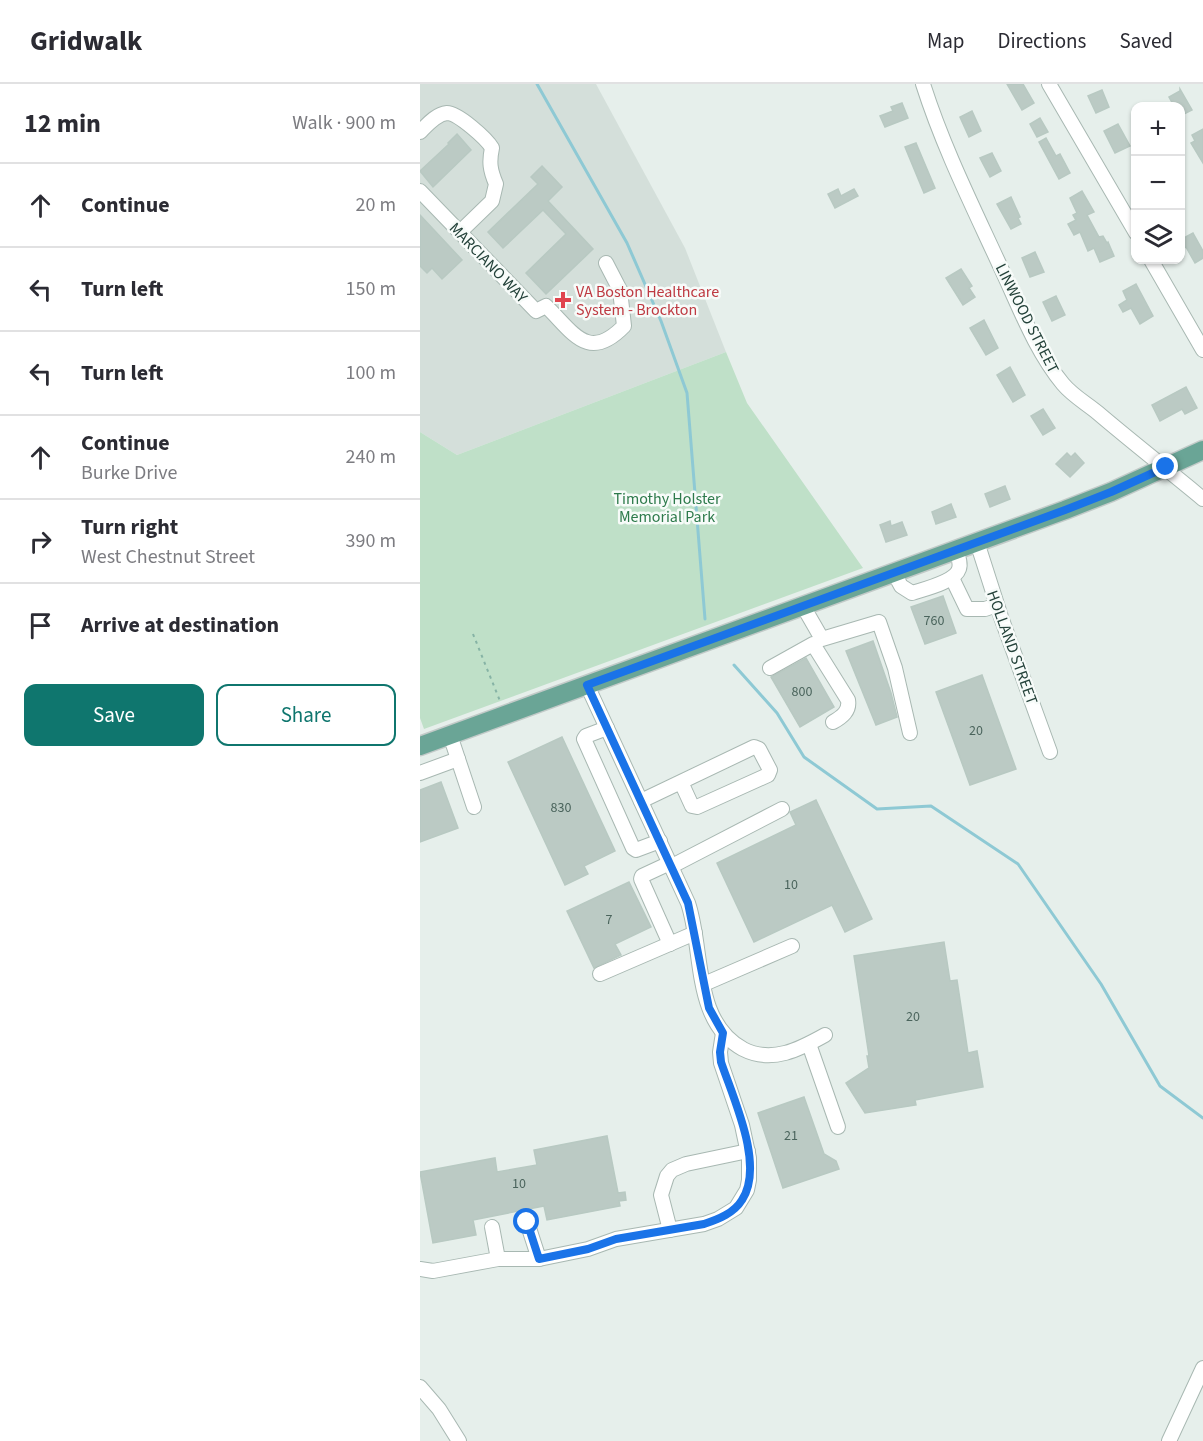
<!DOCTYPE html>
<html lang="en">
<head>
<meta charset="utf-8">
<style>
  body { margin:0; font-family:"Source Sans 3",sans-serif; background:#f7f7f7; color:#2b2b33 }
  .controls { position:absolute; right:18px; top:18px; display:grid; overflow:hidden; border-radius:12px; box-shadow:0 2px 4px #0004 }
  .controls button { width:54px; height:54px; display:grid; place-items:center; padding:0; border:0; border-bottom:2px solid #e1e1e2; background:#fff; color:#2b2b33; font:30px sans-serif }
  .stop { position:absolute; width:18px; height:18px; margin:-14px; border:4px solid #1a73e8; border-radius:50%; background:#fff }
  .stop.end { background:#1a73e8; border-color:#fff; box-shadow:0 2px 6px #0008 }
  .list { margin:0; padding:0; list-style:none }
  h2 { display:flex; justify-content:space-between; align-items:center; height:78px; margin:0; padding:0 24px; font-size:26px }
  h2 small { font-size:20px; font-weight:400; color:#7c7c81 }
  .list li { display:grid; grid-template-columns:39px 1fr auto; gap:18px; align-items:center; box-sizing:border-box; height:84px; padding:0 24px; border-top:2px solid #e1e1e2 }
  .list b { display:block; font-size:22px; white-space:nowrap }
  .list p { margin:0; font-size:20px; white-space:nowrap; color:#7c7c81 }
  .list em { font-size:20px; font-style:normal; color:#7c7c81 }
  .actions { display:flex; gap:12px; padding:18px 24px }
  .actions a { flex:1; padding:14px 0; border:2px solid #0f766e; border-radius:12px; text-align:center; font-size:21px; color:#0f766e }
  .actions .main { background:#0f766e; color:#fff }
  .icon { flex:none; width:33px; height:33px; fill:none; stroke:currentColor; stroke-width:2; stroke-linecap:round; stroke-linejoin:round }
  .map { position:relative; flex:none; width:783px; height:1357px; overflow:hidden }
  header { display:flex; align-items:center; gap:36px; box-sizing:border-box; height:84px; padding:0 30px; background:#fff; border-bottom:2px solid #e1e1e2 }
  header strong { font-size:28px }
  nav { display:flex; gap:33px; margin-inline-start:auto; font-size:21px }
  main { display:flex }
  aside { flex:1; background:#fff }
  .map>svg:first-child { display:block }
  .built { fill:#d4dfda }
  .green { fill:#bfe0c8 }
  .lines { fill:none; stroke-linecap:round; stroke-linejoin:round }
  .stream { stroke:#8ec9d4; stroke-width:3 }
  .building { fill:#bbcac4; stroke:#b8c9c2; stroke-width:1.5 }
  .minor-casing { stroke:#a8b8b2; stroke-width:16 }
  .major-casing { stroke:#c2cac8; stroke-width:21 }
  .path { stroke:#86b3a5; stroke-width:2; stroke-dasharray:3 4.5; stroke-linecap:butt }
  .minor { stroke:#fff; stroke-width:14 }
  .major { stroke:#6aa596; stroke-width:18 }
  .route { stroke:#1a73e8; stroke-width:8 }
  .health-dot { fill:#e0444e; stroke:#f7fbf9; stroke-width:2 }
  .labels { text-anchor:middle; stroke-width:5; stroke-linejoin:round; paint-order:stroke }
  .number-label { font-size:14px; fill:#4a645c }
  .street-label { font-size:16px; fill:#24423a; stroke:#f7fbf9 }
  .health-label { font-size:16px; fill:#be3a42; stroke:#f7fbf9; text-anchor:start }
  .park-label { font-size:16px; fill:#2d7a4b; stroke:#f7fbf9 }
</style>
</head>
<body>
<header>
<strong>Gridwalk</strong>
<nav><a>Map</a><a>Directions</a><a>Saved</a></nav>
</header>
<main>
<aside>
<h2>12 min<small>Walk · 900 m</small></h2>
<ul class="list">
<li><svg class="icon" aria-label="ahead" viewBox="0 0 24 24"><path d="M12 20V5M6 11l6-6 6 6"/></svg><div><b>Continue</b></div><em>20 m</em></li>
<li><svg class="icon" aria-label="left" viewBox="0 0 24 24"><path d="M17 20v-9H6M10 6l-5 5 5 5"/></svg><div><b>Turn left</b></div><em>150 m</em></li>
<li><svg class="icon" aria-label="left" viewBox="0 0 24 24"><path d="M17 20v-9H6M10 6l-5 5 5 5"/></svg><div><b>Turn left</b></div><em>100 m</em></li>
<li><svg class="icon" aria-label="ahead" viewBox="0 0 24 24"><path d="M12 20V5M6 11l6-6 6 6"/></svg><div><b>Continue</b><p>Burke Drive</p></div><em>240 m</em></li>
<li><svg class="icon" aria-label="right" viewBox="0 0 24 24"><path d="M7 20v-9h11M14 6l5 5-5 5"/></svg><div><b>Turn right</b><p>West Chestnut Street</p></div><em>390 m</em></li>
<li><svg class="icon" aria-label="arrive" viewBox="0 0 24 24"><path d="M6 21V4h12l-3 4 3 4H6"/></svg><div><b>Arrive at destination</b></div></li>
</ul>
<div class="actions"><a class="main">Save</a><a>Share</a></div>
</aside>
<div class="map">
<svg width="783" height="1357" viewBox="0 0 783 1357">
  <rect width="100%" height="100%" fill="#e6efeb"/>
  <!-- built -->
  <path class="built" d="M0,0H176L265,164L306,268L37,371L0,348Z"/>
  <!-- green -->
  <path class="green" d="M306,268L327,319L443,484L4,645L0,634V348L37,371Z"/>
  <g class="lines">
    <!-- stream -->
    <g class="stream">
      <path d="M117,0L207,159L241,237L267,309L285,535"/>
      <path d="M314,581L357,629L384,673L457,725L511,722L598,780L681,900L740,1002L783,1034"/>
    </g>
  </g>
  <!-- building -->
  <g class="building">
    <path d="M587,0H603L614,19L602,26Z"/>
    <path d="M760,5L772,26L760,32V22H754L749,13L760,7Z"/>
    <path d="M682,6L689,23L676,29L668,12Z"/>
    <path d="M482,19L488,34L465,43L460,32L473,27L471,23Z"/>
    <path d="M552,27L561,47L549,53L540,33Z"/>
    <path d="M620,34L628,48L617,53L610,40Z"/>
    <path d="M698,40L710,62L695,69L684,47Z"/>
    <path d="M783,45V79L771,59L775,57L772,51Z"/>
    <path d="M37,50L51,66L13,103L0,87L29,60L28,59Z"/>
    <path d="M626,54L636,72L640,70L650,89L639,95L619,58Z"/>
    <path d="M496,59L515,104L504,109L485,63Z"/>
    <path d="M572,69L581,87L570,93L560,74Z"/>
    <path d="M122,82L142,103L128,117L173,165L126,210L106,189L146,150L123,126L83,164L68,148L118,100L111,93Z"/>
    <path d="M418,105L421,112L434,105L438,112L415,124L408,110Z"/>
    <path d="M662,107L674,128L667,131L679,153L683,152L687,159L688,158L694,172L680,178L674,164L668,167L660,148L654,151L648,140L656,136L653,131L657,129L650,114Z"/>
    <path d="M591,113L600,133L598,134L601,140L591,145L577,120Z"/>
    <path d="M0,131L42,176L22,195L12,184L7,189L0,182Z"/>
    <path d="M773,149L783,167V174L775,179L766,163L760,166V156Z"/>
    <path d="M615,168L624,188L610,193L602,174Z"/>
    <path d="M541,185L552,202L549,204L555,213L543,221L526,194Z"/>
    <path d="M716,200L733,232L720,240L711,224L703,228L699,221L707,216L703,207Z"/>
    <path d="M636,212L645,231L632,237L623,218Z"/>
    <path d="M564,236L578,264L566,271L550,244Z"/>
    <path d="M590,283L605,311L593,318L577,291Z"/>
    <path d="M766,303L777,324L765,330L762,325L740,337L732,321Z"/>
    <path d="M623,325L635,344L623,351L611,332Z"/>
    <path d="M647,369L651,373L655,369L664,379L650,393L636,380Z"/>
    <path d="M585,402L590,415L570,423L565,410Z"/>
    <path d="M531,420L536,433L516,440L512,428Z"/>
    <path d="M470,437L471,442L482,438L487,451L466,458L460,441Z"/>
    <path d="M523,512L536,549L505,560L491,523Z"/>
    <path d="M453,557L471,609L477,633L456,641L426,567Z"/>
    <path d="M386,574L414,623L380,643L351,593Z"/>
    <path d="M562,591L596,685L550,701L516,608Z"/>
    <path d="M142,653L195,767L164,782L168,790L145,801L88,678Z"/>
    <path d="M21,698L38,744L0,758V706Z"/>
    <path d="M396,716L452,835L425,848L412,821L334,858L297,779L376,741L370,728Z"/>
    <path d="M209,798L231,843L195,860L201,871L174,884L147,827Z"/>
    <path d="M524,858L530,897L537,896L548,969L557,967L563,1003L495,1016L496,1021L445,1029L426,999L449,984L447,972H449L434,872Z"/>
    <path d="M384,1013L404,1070L416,1077L419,1085L363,1104L338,1029Z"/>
    <path d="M187,1052L198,1109L205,1108L206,1116L199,1117L200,1122L127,1136L124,1122L53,1136L56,1151L13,1159L0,1088L75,1074L77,1088L117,1081L114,1066Z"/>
  </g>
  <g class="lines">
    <!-- minor casing -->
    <g class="minor-casing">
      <g id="minor">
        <path d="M503,0C523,63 553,123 581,184C599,222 615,266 643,300C653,312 666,319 678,329C712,358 748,386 783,415"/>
        <path d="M629,0L716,149"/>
        <path d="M0,48C7,41 16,30 27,29C38,29 67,55 72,64C69,78 70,86 76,100L72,117L40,148"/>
        <path d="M0,107L116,227L126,222C153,248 168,279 204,242L200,206L186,179"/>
        <path d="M731,176L783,266"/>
        <path d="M557,458L581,533L630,668"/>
        <path d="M474,489L481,502L492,509C504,505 535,498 539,485C541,479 538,472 536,466"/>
        <path d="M532,494L547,525H565L577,521"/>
        <path d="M383,522L402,555L459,538L475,584L490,649"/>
        <path d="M350,584L393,560L428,616C430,627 422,633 413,638"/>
        <path d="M167,601L268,819C284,866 272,937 323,965C352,980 380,965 405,951"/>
        <path d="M187,644L166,652L164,655L213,764L216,766L240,757"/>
        <path d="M30,651L54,723"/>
        <path d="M0,689L38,675"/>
        <path d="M221,717L334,663L339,665L350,686L348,691L277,723L272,722L261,698"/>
        <path d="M252,782L362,725"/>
        <path d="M250,860L221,795L222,792L250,779"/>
        <path d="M180,890L275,849"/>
        <path d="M284,900L372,862"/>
        <path d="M389,960L418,1043"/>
        <path d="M72,1143L78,1175"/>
        <path d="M250,1146L241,1111L247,1092L252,1086L266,1080L328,1067"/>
        <path d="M119,1175L168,1165L196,1155L284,1140L298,1135L316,1124L327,1106L329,1096V1074L322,1041L301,979L300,968L303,949"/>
        <path d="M0,1185L13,1187L78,1175H119L107,1138"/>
        <path d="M0,1303L19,1325L39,1357"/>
        <path d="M749,1357L783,1284"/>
      </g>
    </g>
    <!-- major casing -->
    <g class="major-casing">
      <path id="major" d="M0,662L645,426L691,408L783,366"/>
    </g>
    <!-- path -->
    <path class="path" d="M53,550L80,617"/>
    <!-- minor -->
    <use href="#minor" class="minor"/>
    <!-- major -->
    <use href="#major" class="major"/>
  </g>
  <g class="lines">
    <!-- route -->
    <path class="route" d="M107,1138L119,1175L168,1165L196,1155L284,1140C299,1135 314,1129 322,1116C345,1081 313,1014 301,978L300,968L303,949L289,924L268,819L167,601L645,426L691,408L746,383"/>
  </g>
  <!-- markers -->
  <path class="health-dot" d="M140 207h6v6h6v6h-6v6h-6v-6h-6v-6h6z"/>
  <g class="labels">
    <!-- number labels -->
    <g class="number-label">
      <text x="514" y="541">760</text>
      <text x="382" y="612">800</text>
      <text x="556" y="651">20</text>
      <text x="141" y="728">830</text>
      <text x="371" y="805">10</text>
      <text x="189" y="840">7</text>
      <text x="493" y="937">20</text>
      <text x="371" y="1056">21</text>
      <text x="99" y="1104">10</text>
    </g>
    <!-- street labels -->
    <g class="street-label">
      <text transform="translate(69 178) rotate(46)" y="6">MARCIANO WAY</text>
      <text transform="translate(608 234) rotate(63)" y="6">LINWOOD STREET</text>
      <text transform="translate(593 563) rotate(70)" y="6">HOLLAND STREET</text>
    </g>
    <!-- health labels -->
    <g class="health-label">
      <text x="156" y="213">VA Boston Healthcare<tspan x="156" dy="18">System - Brockton</tspan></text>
    </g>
    <!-- park labels -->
    <g class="park-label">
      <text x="247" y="420">Timothy Holster<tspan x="247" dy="18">Memorial Park</tspan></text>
    </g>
  </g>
</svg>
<div class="controls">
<button>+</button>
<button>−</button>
<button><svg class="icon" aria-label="layers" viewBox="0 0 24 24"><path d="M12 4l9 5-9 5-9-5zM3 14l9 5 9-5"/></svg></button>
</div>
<div class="stop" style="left:107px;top:1138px"></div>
<div class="stop end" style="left:746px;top:383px"></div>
</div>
</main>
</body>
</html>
